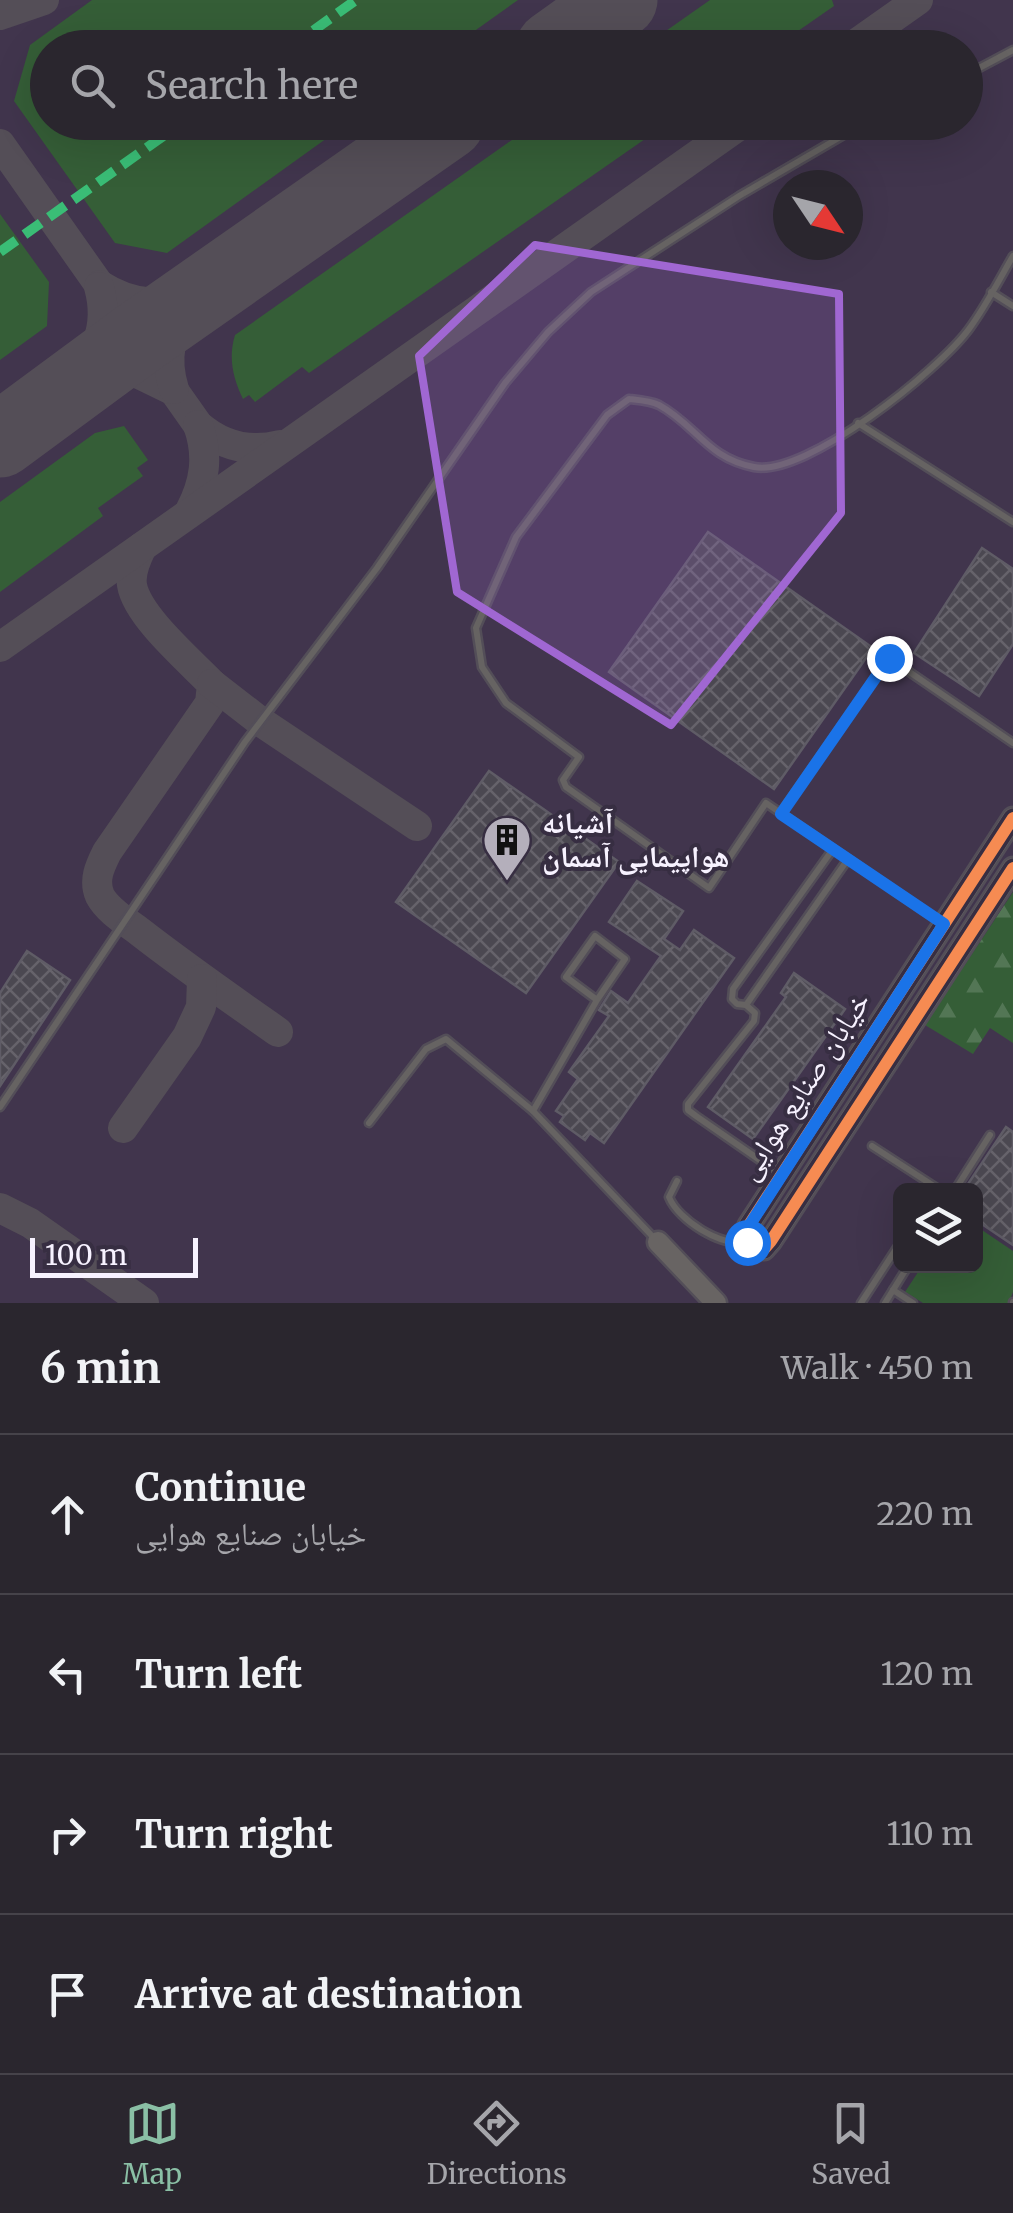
<!DOCTYPE html>
<html lang="en">
<head>
<meta charset="utf-8">
<style>
  body { margin:0; font-family:Merriweather,"Noto Naskh Arabic",serif; background:#322e36; color:#f1f3f6 }
  .controls { position:absolute; right:30px; bottom:30px; display:grid; overflow:hidden; border-radius:15px; box-shadow:0 10px 40px #0002 }
  .controls button { width:90px; height:90px; display:grid; place-items:center; padding:0; border:0; border-bottom:2px solid #46434a; background:#2a262e; color:#f1f3f6; font:50px sans-serif }
  .compass { position:absolute; left:773px; top:170px; width:90px; height:90px; border-radius:50%; background:#2a262e; box-shadow:0 10px 40px #0002; rotate:125deg }
  .scale { position:absolute; left:30px; bottom:25px; width:168px; box-sizing:border-box; padding-left:10px; border:5px solid #f7f2ff; border-top:0; font-size:28px; line-height:35px; white-space:nowrap; color:#f7f2ff; -webkit-text-stroke:8px #372e42; paint-order:stroke }
  .stop { position:absolute; width:30px; height:30px; margin:-22px; border:8px solid #1a73e8; border-radius:50%; background:#fff }
  .stop.end { background:#1a73e8; border-color:#fff; box-shadow:0 2px 10px #0008 }
  .list { margin:0; padding:0; list-style:none }
  h2 { display:flex; justify-content:space-between; align-items:center; height:130px; margin:0; padding:0 40px; font-size:42px }
  h2 small { font-size:32px; font-weight:400; color:#a5a5aa }
  .list li { display:grid; grid-template-columns:65px 1fr auto; gap:30px; align-items:center; box-sizing:border-box; height:160px; padding:0 40px; border-top:2px solid #46434a }
  .list b { display:block; font-size:38px; white-space:nowrap }
  .list p { margin:0; font-size:32px; white-space:nowrap; color:#a5a5aa }
  .list em { font-size:32px; font-style:normal; color:#a5a5aa }
  .icon { flex:none; width:55px; height:55px; fill:none; stroke:currentColor; stroke-width:2; stroke-linecap:round; stroke-linejoin:round }
  .map { position:relative; flex:none; width:1013px; height:1303px; overflow:hidden }
  .search { position:absolute; background:#2a262e; box-shadow:0 10px 40px #0002; left:30px; right:30px; top:30px; height:110px; display:flex; align-items:center; gap:25px; box-sizing:border-box; padding:0 35px; border-radius:55px; color:#a5a5aa; font-size:38px }
  .sheet { height:770px; background:#2a262e }
  nav { display:flex; justify-content:space-around; align-items:center; box-sizing:border-box; height:140px; border-top:2px solid #46434a; background:#2a262e; font-size:28px; color:#a5a5aa }
  nav a { display:grid; justify-items:center; gap:5px }
  nav .on { color:#8abfa5 }
  .map>svg:first-child { display:block }
  .built { fill:#41354d; fill-rule:evenodd }
  .grass { fill:#355e37 }
  .forest { fill:url(#forest-firs) }
  .lines { fill:none; stroke-linecap:round; stroke-linejoin:round }
  .taxiway { stroke:#544e57; stroke-width:30 }
  .runway { stroke:#544e57; stroke-width:75 }
  .building { fill:url(#building-cross-hatch); stroke:#5f5c66; stroke-width:2.5 }
  .lane-casing { stroke:#534e58; stroke-width:11 }
  .secondary-casing { stroke:#534e58; stroke-width:25 }
  .lane { stroke:#666362; stroke-width:6 }
  .secondary { stroke:#686463; stroke-width:20 }
  .quiet { stroke:#3abd76; stroke-width:10; stroke-dasharray:20 10; stroke-linecap:butt }
  .cycleway-casing { stroke:#372e42; stroke-width:19 }
  .cycleway { stroke:#f68b52; stroke-width:12 }
  .route { stroke:#1a73e8; stroke-width:12 }
  .marked { fill:#a067d2; fill-opacity:0.2; stroke:#a067d2; stroke-width:8; stroke-linejoin:round }
  .labels { text-anchor:middle; stroke-width:8; stroke-linejoin:round; paint-order:stroke }
  .poi-label { font-size:30px; font-weight:bold; fill:#f7f2ff; stroke:#372e42; text-anchor:start }
  .street-label { font-size:30px; fill:#f7f2ff; stroke:#372e42 }
</style>
</head>
<body>
<div class="map">
<svg width="1013" height="1303" viewBox="0 0 1013 1303">
  <defs>
    <pattern id="forest-firs" width="22" height="20" patternUnits="userSpaceOnUse" patternTransform="scale(2.5)"><rect width="22" height="20" fill="#355e37"/><path d="M5 1l3.5 6h-7zM16 11l3.5 6h-7z" fill="#537655"/></pattern>
    <pattern id="building-cross-hatch" width="8" height="8" patternUnits="userSpaceOnUse" patternTransform="scale(2.5)"><rect width="8" height="8" fill="#4b4851"/><path d="M0 0l8 8M0 8l8-8" fill="none" stroke="#66636b"/></pattern>
  </defs>
  <rect width="100%" height="100%" fill="#38323e"/>
  <!-- built -->
  <path class="built" d="M0,0H1013V1303H0ZM48,48H966V122H48ZM788,185H848V245H788ZM900,1190H976V1266H900Z"/>
  <!-- grass -->
  <g class="grass">
    <path d="M92,0H518L452,47L48,48V122L348,123L167,253L115,243L14,101L30,45Z"/>
    <path d="M710,0H832L834,6L775,47H643Z"/>
    <path d="M536,123H668L309,373L302,367L255,402L249,395L243,399C233,378 228,358 235,335Z"/>
    <path d="M0,214L49,282L47,326L0,360Z"/>
    <path d="M124,426L148,460L137,468L143,476L98,508L103,516L0,592V502L95,433Z"/>
    <path d="M976,1226L1013,1251V1292L1009,1303H923L905,1292L922,1266H976Z"/>
  </g>
  <!-- forest -->
  <path class="forest" d="M1013,892V1043L990,1028L973,1054L925,1025Z"/>
  <g class="lines">
    <!-- taxiway -->
    <g class="taxiway">
      <path d="M0,15L44,0"/>
      <path d="M850,48L918,0"/>
      <path d="M0,144L198,425C222,446 249,453 280,445"/>
      <path d="M100,285C134,307 162,305 200,296"/>
      <path d="M93,373L135,372L170,389"/>
      <path d="M174,389C164,358 171,333 186,306"/>
      <path d="M69,391C93,357 111,330 99,287"/>
      <path d="M190,511C205,482 209,456 198,425"/>
      <path d="M142,547C136,559 130,572 132,585C137,616 190,661 212,684L210,703L107,852C100,866 93,880 100,896C108,911 127,922 140,932C185,967 231,999 278,1032"/>
      <path d="M0,647L744,122"/>
      <path d="M212,684L261,722L417,826"/>
      <path d="M123,1128L187,1037L201,1007L202,979"/>
      <path d="M0,1208L30,1223L144,1303"/>
    </g>
    <!-- runway -->
    <g class="runway">
      <path d="M553,48L620,0"/>
      <path d="M0,440L137,339L447,122"/>
    </g>
  </g>
  <!-- building -->
  <g class="building">
    <path d="M708,532L873,648L774,789L609,672Z"/>
    <path d="M982,548L1013,569V644L979,696L914,653Z"/>
    <path d="M489,771L619,862L526,993L396,902Z"/>
    <path d="M637,881L683,911L664,939L680,950L694,930L734,958L604,1143L590,1133L585,1140L560,1122L564,1116L556,1111L578,1079L569,1072L609,1016L599,1010L611,991L628,1003L661,956L609,922Z"/>
    <path d="M27,951L70,980L0,1086V993Z"/>
    <path d="M794,973L845,1009L753,1139L708,1107L786,997L781,993Z"/>
    <path d="M1006,1127L1013,1132V1245L976,1220V1190H964Z"/>
  </g>
  <g class="lines">
    <!-- lane casing -->
    <g class="lane-casing">
      <g id="lane">
        <path d="M966,75L1013,50"/>
        <path d="M991,292L1013,306"/>
        <path d="M858,423L1013,522"/>
        <path d="M781,813L889,658L1013,743"/>
        <path d="M939,921L766,803L709,888L566,787L563,780L579,757L506,703L482,667L476,628L516,537L607,415L629,399C638,400 651,401 659,405C696,425 707,458 754,467C806,477 939,370 969,329C986,306 999,280 1013,256"/>
        <path d="M746,1005L848,859"/>
        <path d="M0,1107L245,742L377,568L505,383L548,332L591,292L739,196L866,122"/>
        <path d="M533,1111L597,1000L625,959L595,936L566,977L597,1000"/>
        <path d="M369,1123L426,1049L446,1039L533,1111L654,1238"/>
        <path d="M872,1146L940,1190"/>
        <path d="M777,1172L696,1116L688,1110V1104L754,1021L755,1013L746,1005L737,1004L732,999L733,989L833,849"/>
        <path d="M677,1181L669,1197C678,1220 721,1247 746,1242"/>
        <path d="M955,1190L990,1135"/>
        <path d="M893,1290L913,1303"/>
        <path d="M861,1303L900,1243"/>
        <path d="M885,1303L908,1266"/>
        <path d="M1013,1303V1302"/>
      </g>
    </g>
    <!-- secondary casing -->
    <g class="secondary-casing">
      <g id="secondary">
        <path d="M1013,818L749,1225L744,1236L754,1248L764,1249L771,1241L1013,868"/>
        <path d="M658,1242L716,1303"/>
      </g>
    </g>
    <!-- lane -->
    <use href="#lane" class="lane"/>
    <!-- secondary -->
    <use href="#secondary" class="secondary"/>
    <!-- quiet -->
    <g class="quiet">
      <path d="M289,48L356,0"/>
      <path d="M0,252L183,122"/>
    </g>
    <!-- cycleway casing -->
    <g class="cycleway-casing">
      <path id="cycleway" d="M1013,818L749,1225L744,1236L754,1248L764,1249L771,1241L1013,868"/>
    </g>
    <!-- cycleway -->
    <use href="#cycleway" class="cycleway"/>
  </g>
  <g class="lines">
    <!-- route -->
    <path class="route" d="M747,1242L744,1236L749,1226L944,924L781,814L889,658"/>
  </g>
  <!-- marked area -->
  <path class="marked" d="M535,245L839,294L841,513L671,725L457,592L419,356Z"/>
  <!-- icons -->
  <defs>
    <g id="building-pin" transform="scale(2.5)"><path d="M0 17L-7.5 6A9.5 9.5 0 1 1 7.5 6Z" fill="#b4afbb" stroke="#372e42"/><path d="M-4-6H4V6H1V3H-1V6H-4ZM-2.5-4.3h1.7v1.8h-1.7ZM.8-4.3h1.7v1.8H.8ZM-2.5-1h1.7V.8h-1.7ZM.8-1h1.7V.8H.8Z" fill="#111"/></g>
  </defs>
  <g fill-rule="evenodd">
    <use href="#building-pin" x="507" y="840"/>
  </g>
  <g class="labels">
    <!-- poi labels -->
    <g class="poi-label">
      <text x="542" y="833">آشیانه<tspan x="542" dy="34">هواپیمایی آسمان</tspan></text>
    </g>
    <!-- street labels -->
    <g class="street-label">
      <text transform="translate(804 1086) rotate(-57)" y="10">خیابان صنایع هوایی</text>
    </g>
  </g>
</svg>
<div class="controls">
<button><svg class="icon" aria-label="layers" viewBox="0 0 24 24"><path d="M12 4l9 5-9 5-9-5zM3 14l9 5 9-5"/></svg></button>
</div>
<svg class="compass" viewBox="-18 -18 36 36"><path d="M0-13l5 13h-10z" fill="#e53935"/><path d="M0 13l5-13h-10z" fill="#a5a5aa"/></svg>
<div class="scale">100 m</div>
<div class="stop" style="left:747px;top:1242px"></div>
<div class="stop end" style="left:889px;top:658px"></div>
<div class="search"><svg class="icon" aria-label="search" viewBox="0 0 24 24"><circle cx="10" cy="10" r="6"/><path d="M15 15l6 6"/></svg>Search here</div>
</div>
<section class="sheet">
<h2>6 min<small>Walk · 450 m</small></h2>
<ul class="list">
<li><svg class="icon" aria-label="ahead" viewBox="0 0 24 24"><path d="M12 20V5M6 11l6-6 6 6"/></svg><div><b>Continue</b><p>خیابان صنایع هوایی</p></div><em>220 m</em></li>
<li><svg class="icon" aria-label="left" viewBox="0 0 24 24"><path d="M17 20v-9H6M10 6l-5 5 5 5"/></svg><div><b>Turn left</b></div><em>120 m</em></li>
<li><svg class="icon" aria-label="right" viewBox="0 0 24 24"><path d="M7 20v-9h11M14 6l5 5-5 5"/></svg><div><b>Turn right</b></div><em>110 m</em></li>
<li><svg class="icon" aria-label="arrive" viewBox="0 0 24 24"><path d="M6 21V4h12l-3 4 3 4H6"/></svg><div><b>Arrive at destination</b></div></li>
</ul>
</section>
<nav>
<a class="on"><svg class="icon" aria-label="map" viewBox="0 0 24 24"><path d="M3 6l6-2 6 2 6-2v14l-6 2-6-2-6 2zM9 4v14M15 6v14"/></svg>Map</a>
<a><svg class="icon" aria-label="directions" viewBox="0 0 24 24"><path d="M12 3l9 9-9 9-9-9zM9 14v-3h6M13 9l2 2-2 2"/></svg>Directions</a>
<a><svg class="icon" aria-label="saved" viewBox="0 0 24 24"><path d="M7 4h10v16l-5-4-5 4z"/></svg>Saved</a>
</nav>
</body>
</html>
